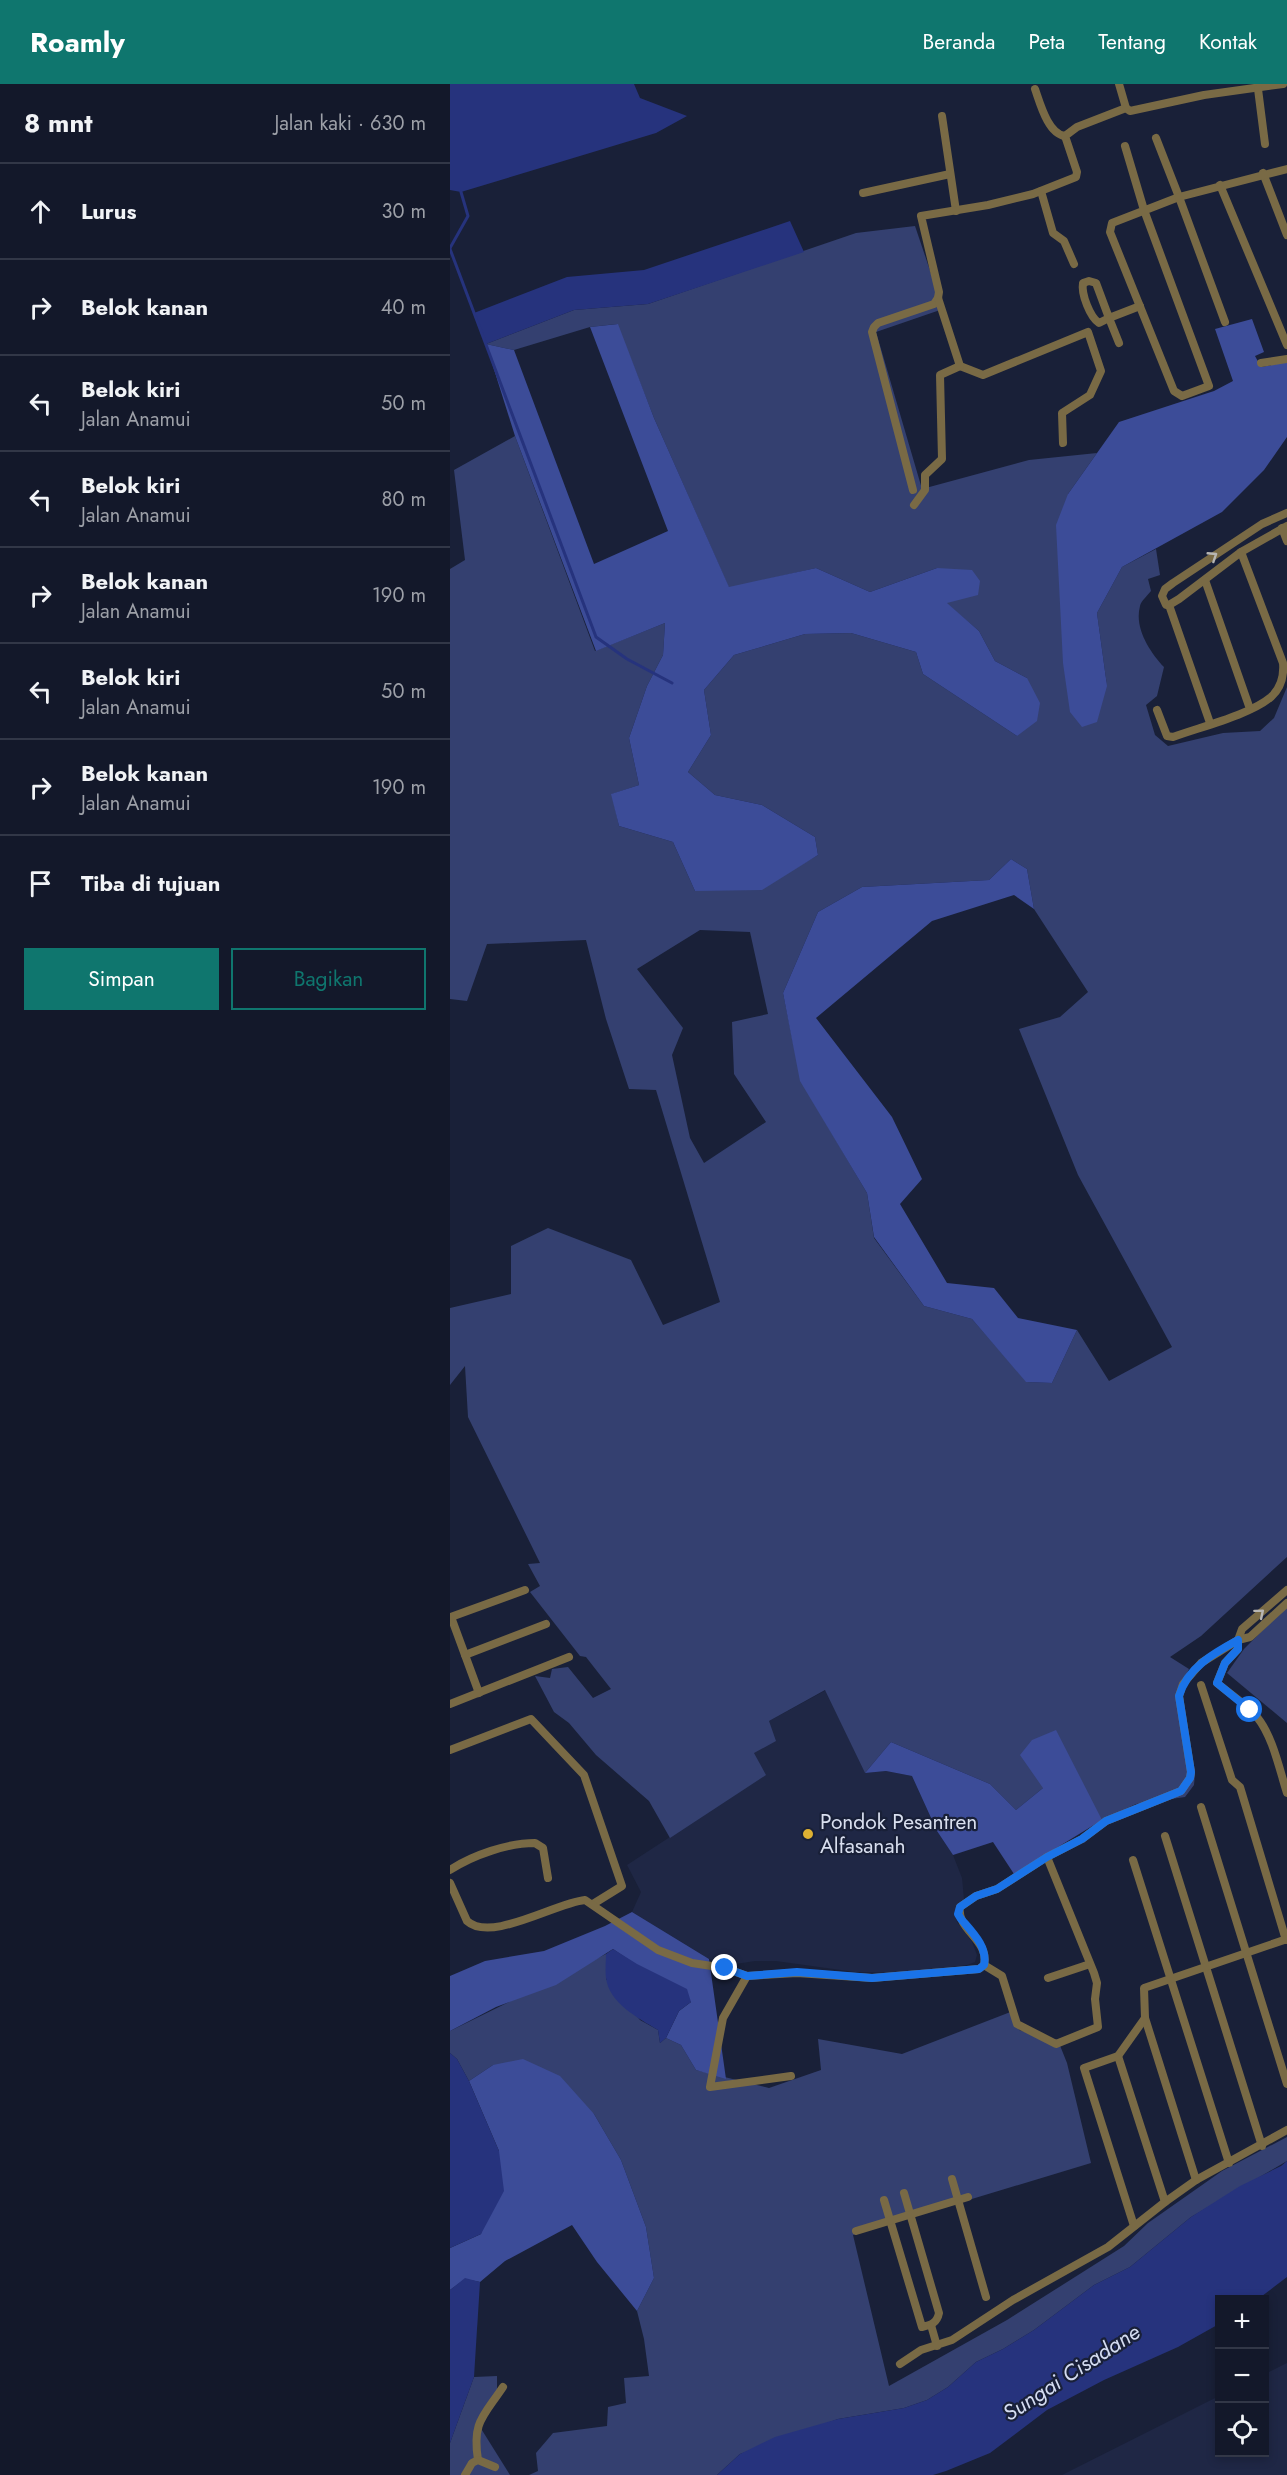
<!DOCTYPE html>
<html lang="id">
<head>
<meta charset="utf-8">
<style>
  body { margin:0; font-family:Jost,sans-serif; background:#202536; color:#f1f3f6 }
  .controls { position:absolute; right:18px; bottom:18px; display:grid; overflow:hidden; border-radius:0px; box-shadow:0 3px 9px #0003 }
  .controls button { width:54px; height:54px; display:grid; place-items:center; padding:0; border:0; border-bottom:2px solid #323747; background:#13182a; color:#f1f3f6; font:30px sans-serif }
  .stop { position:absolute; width:18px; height:18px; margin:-14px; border:4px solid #1a73e8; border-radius:50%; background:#fff }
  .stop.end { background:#1a73e8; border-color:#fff; box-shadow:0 2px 6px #0008 }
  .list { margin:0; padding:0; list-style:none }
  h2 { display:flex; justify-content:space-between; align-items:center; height:78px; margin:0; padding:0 24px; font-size:26px }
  h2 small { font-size:20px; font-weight:400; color:#9da0a8 }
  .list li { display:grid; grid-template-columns:39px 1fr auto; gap:18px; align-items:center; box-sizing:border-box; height:96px; padding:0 24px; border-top:2px solid #323747 }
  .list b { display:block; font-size:22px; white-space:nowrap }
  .list p { margin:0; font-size:20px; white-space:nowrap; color:#9da0a8 }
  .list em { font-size:20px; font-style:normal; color:#9da0a8 }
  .actions { display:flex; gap:12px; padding:18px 24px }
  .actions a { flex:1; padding:14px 0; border:2px solid #0f766e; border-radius:0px; text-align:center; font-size:21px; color:#0f766e }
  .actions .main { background:#0f766e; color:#fff }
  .icon { flex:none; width:33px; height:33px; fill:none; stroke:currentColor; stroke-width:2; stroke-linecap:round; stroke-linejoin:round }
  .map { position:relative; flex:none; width:837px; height:2391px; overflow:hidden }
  header { display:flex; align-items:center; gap:36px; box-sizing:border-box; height:84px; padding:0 30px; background:#0f766e; color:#fff }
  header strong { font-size:28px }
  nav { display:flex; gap:33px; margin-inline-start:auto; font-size:21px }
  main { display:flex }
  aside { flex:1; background:#13182a }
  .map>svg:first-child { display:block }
  .built { fill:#1f2745 }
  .green { fill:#344070; fill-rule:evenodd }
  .forest { fill:#3c4c98 }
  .water { fill:#26337d }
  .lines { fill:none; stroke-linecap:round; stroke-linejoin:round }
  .stream { stroke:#26337d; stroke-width:3 }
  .street { stroke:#796a45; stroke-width:8 }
  .oneway { stroke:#b7b6b4 }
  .route { stroke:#1a73e8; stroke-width:8 }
  .poi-dot { fill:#deb133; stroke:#192038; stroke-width:2 }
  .labels { text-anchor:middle; stroke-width:4.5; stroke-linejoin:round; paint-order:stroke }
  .poi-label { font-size:21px; fill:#d9dfef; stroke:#192038; text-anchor:start }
  .water-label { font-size:22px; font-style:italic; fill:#d4dcf1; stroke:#192038 }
</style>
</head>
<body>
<header>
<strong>Roamly</strong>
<nav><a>Beranda</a><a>Peta</a><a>Tentang</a><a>Kontak</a></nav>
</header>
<main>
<aside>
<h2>8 mnt<small>Jalan kaki · 630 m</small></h2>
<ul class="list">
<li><svg class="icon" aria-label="ahead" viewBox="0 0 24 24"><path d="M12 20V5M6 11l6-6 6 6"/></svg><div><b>Lurus</b></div><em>30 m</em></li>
<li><svg class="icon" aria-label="right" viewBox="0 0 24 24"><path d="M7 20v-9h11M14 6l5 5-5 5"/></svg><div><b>Belok kanan</b></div><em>40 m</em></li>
<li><svg class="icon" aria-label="left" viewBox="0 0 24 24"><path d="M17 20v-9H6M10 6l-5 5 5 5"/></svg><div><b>Belok kiri</b><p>Jalan Anamui</p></div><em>50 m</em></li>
<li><svg class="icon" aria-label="left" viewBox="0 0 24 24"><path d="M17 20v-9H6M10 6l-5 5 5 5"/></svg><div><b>Belok kiri</b><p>Jalan Anamui</p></div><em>80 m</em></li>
<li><svg class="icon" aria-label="right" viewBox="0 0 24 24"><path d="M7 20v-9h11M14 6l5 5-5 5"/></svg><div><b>Belok kanan</b><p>Jalan Anamui</p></div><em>190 m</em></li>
<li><svg class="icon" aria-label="left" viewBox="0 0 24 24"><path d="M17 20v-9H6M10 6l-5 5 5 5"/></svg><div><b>Belok kiri</b><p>Jalan Anamui</p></div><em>50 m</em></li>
<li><svg class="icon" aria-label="right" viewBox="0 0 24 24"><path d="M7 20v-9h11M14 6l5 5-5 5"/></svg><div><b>Belok kanan</b><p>Jalan Anamui</p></div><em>190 m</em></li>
<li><svg class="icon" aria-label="arrive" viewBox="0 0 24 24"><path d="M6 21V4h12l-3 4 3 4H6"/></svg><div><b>Tiba di tujuan</b></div></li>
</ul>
<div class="actions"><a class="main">Simpan</a><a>Bagikan</a></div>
</aside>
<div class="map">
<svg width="837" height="2391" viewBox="0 0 837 2391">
  <rect width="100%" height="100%" fill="#192038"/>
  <!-- built -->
  <g class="built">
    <path d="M376,1606L415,1689L436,1687L462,1692L487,1747L503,1771L512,1794L514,1815L506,1830L507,1838L522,1858L527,1871L525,1878L517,1881L454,1889L405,1888L326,1877H305L279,1881L259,1875L182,1828L191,1808L177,1781L315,1691L304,1669L319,1637Z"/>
    <path d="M837,2279V2391H612L769,2312L770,2368H814L815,2290Z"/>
  </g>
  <!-- green -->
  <g class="green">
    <path d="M465,142L493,225L426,248L472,405L579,376L647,369L618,410L657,602L647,529L672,483L706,465L710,491L698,495L701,507C698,511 691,517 690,522C684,544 700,568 714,583L707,612L696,621L705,651L718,662L773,649L810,647L824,634L837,603V1473L751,1552L720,1573L739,1585L730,1604L745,1690L744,1701L735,1713L686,1720L652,1736L593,1704L566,1726L540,1700L441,1658L415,1689L375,1606L319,1637L326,1657L304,1669L316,1691L220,1754L199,1717L146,1671L119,1639L104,1628L85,1592L100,1594L102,1585L118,1583L143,1614L161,1605L136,1573L130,1572L80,1508L90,1502L78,1480L90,1479L18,1333L15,1282L0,1301V1224L61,1210V1162L98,1144L181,1176L213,1241L270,1218L206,1006L179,1005L156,935L136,856L37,860L17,917L0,915V485L15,476L4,386L65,352L145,567L215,539L213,571L197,602L179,654L189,701L162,710L169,742L223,758L245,807L344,785L368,771L365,753L312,721L265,711L238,688L261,651L254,606L284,571L355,550L401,549L466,568L473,590L567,652L577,594L545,577L529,547L496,519L487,484L420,508L366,484L279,504L204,334L167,240L140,243L64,266L36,260L124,226L198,220L406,149ZM561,775L577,785L584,825L638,908L610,933L569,945L628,1091L722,1263L659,1297L627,1246L602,1299L577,1298L522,1235L474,1222L424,1154L417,1109L351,997L333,909L368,828L412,803L539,796ZM250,846L300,848L318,930L282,938L284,990L316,1038L254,1079L240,1054L222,971L233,944L187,885Z"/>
    <path d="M837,1522V1639L777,1589L794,1565Z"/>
    <path d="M156,1870V1895L190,1936L208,1946L210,1959L216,1954L231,1961L246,1986L319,2004L371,1986L368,1955L452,1970L563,1927L569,1946L609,1959L617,1979L641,2079L403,2151L439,2302L557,2236L674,2162L698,2139L772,2087L837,2053V2077L741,2133L680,2183L644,2201L584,2246L553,2265L526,2278L498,2303L477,2316L454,2324L388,2335L290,2370L267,2391H79L88,2387L86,2369L103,2349L157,2342L158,2323L176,2319L174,2294L199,2292L194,2255L187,2227L204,2194L196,2143L171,2076L144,2030L43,1981L19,1997L7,1975L0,1969V1947Z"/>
    <path d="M47,2292V2317L30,2343L60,2391H0V2359L24,2293Z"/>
  </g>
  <!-- forest -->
  <g class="forest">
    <path d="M802,235L814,268L805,272L811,283L837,278V353L814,386L772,428L672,483L647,529L657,602L647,638L632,643L620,628L613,579L606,441L618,410L669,338L764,307L783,297L765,245Z"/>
    <path d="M168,240L204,334L279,503L366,484L420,508L487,484L522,486L530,497L528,511L497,519L529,547L545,577L577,594L590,619L587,637L567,652L473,590L466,568L401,549L355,550L284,571L254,606L261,651L238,688L265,711L312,721L365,753L368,771L312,806L245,807L223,758L169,742L161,710L189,701L179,654L197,602L213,571L215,539L146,567L65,352L36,260L64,266L144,480L218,447L140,243Z"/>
    <path d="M561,775L577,785L584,825L564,811L482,837L366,934L442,1033L472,1095L450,1120L497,1199L544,1204L568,1234L627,1246L602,1299L576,1298L522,1235L474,1222L424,1153L417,1109L350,997L333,909L368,828L412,803L539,796Z"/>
    <path d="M606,1646L652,1736L564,1790L543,1758L503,1771L487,1747L462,1692L436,1687L415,1689L441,1658L540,1700L566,1726L593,1704L570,1671L582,1656Z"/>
    <path d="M182,1828L259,1875L276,1995L246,1986L231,1961L216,1954L229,1927L241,1918L163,1865L106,1901L46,1923L0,1947V1892L35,1877L94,1867L155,1842Z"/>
    <path d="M73,1975L110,1992L144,2030L171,2076L196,2143L204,2194L187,2227L147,2178L122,2141L55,2177L30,2198L15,2195L0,2206V2164L31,2150L49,2067L19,1997L43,1981Z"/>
  </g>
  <!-- water -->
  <g class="water">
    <path d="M0,0H184L190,14L237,32L206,49L11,108L0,106Z"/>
    <path d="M340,137L354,168L198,220L124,226L36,260L24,229L117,193L194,186Z"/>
    <path d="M163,1865L187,1880L237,1905L241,1918L229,1927L216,1954L210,1959L208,1946C188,1934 159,1919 156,1894C155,1886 156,1877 156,1870Z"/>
    <path d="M0,1969L7,1975L19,1997L49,2067L54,2107L31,2150L0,2164Z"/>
    <path d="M837,2077V2193L808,2215L770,2216L769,2240L728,2263L654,2296L597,2326L540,2369L496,2387L483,2391H267L290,2370L325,2353L388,2335L454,2324L477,2316L498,2303L526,2278L553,2265L584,2246L644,2201L680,2183L741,2133L790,2102L831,2082Z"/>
    <path d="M15,2194L30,2198L24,2293L0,2359V2206Z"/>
  </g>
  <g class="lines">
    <!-- stream -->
    <g class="stream">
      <path d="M0,164L18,132L11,108"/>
      <path d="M0,165L146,553L177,575L222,599"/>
    </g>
    <!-- street -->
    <g class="street">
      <path d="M669,0L676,24L680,27L754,11L833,0"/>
      <path d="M585,5C590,19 598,50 615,52"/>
      <path d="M808,5L815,60"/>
      <path d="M492,32L506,127"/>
      <path d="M675,62L694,126L759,302L732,312L724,307L660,148L662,139L729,113L706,54"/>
      <path d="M813,89L837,151"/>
      <path d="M770,101L837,261"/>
      <path d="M591,107L603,149L614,157L624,180"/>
      <path d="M413,109L500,90"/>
      <path d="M775,238L729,113L837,85"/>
      <path d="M669,259L659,234L649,239C640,233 631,210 633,199L639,197L646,199L659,234L690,222"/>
      <path d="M811,279L837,275"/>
      <path d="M510,282L533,291L638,248L651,287L640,311L612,329L613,359"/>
      <path d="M463,406L422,248L424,243L428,239L484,220L488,214"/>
      <path d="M464,421L475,406V391L492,375L490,291L510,282L488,214L489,208L471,132L538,121L583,110L626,93L627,88L615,52L627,43L676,24"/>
      <path d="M837,429L812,440L723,499L715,505L712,512L716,521H719L729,515L791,468L837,442"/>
      <path d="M832,444L837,457"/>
      <path d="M755,496L800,625"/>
      <path d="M719,521L760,639"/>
      <path d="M707,626L717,652L723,653C750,643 800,631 821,613C831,604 834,591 833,579L791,468"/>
      <path d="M837,1506L792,1545L788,1556V1565L775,1579L767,1599C780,1610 796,1620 807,1633C823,1653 829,1684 837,1709"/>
      <path d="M15,1571L96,1540"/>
      <path d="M751,1601L782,1696L790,1703L836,1856"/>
      <path d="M29,1609L1,1533L75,1506"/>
      <path d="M0,1620L119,1573"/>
      <path d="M0,1666L81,1635L134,1691L172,1802L143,1820"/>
      <path d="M751,1723L837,2000"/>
      <path d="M715,1752L812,2062"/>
      <path d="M683,1776L779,2079"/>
      <path d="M0,1786C23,1771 58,1759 85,1759L93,1764L98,1794"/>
      <path d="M0,1799L17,1837C41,1859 105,1819 135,1816L208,1866L242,1879L275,1884L297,1892L347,1889L422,1894L529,1885L534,1881"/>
      <path d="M534,1881C540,1856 506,1846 510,1823L526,1812L547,1805L597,1773L632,1755L656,1737L731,1707L740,1694L741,1688L729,1612L733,1600L751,1579L788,1556L800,1553L837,1519"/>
      <path d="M534,1881L552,1892L567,1940L606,1960L648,1943L645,1915L647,1899L644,1889L597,1773"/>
      <path d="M297,1892L273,1934L260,2003L341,1992"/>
      <path d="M598,1894L640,1880"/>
      <path d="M695,1934L746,2096"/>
      <path d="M668,1972L715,2118"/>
      <path d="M502,2095L536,2213"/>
      <path d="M434,2116L472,2243C481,2241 487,2239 489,2229L454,2109"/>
      <path d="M684,2142L634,1984L668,1972L695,1934L694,1904L837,1855"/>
      <path d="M406,2147L518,2113"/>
      <path d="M481,2241L487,2262"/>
      <path d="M450,2280L471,2266L502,2256L563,2216L658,2163L715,2118L746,2096L837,2046"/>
      <path d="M28,2376C22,2338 33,2333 53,2303"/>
      <path d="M15,2391L22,2379L28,2376L45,2383"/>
    </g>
  </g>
  <!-- one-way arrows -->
  <defs><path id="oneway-chevron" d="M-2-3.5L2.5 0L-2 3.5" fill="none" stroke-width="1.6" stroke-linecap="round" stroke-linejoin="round" transform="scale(1.5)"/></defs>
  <g class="oneway">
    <use href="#oneway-chevron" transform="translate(763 472) rotate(-33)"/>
    <use href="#oneway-chevron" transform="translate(810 1529) rotate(-40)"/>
  </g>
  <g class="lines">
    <!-- route -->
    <path class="route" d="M275,1884L297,1892L347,1888L422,1894L529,1885L534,1881C538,1863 522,1848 511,1835L508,1830L510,1823L526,1812L547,1805L597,1773L632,1755L656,1737L731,1707L740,1694L741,1688L729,1612C737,1584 764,1569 788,1556V1565L775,1579L767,1599L800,1626"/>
  </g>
  <!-- markers -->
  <circle class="poi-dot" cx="358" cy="1750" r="6"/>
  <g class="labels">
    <!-- poi labels -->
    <g class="poi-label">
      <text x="370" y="1745">Pondok Pesantren<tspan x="370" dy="24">Alfasanah</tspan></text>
    </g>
    <!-- water labels -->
    <g class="water-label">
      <text transform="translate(621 2288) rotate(-33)" y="8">Sungai Cisadane</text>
    </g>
  </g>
</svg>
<div class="controls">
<button>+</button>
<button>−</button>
<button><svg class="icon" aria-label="locate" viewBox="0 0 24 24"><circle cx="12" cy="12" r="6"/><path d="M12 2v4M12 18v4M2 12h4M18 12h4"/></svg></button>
</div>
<div class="stop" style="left:800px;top:1626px"></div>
<div class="stop end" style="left:275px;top:1884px"></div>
</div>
</main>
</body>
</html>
